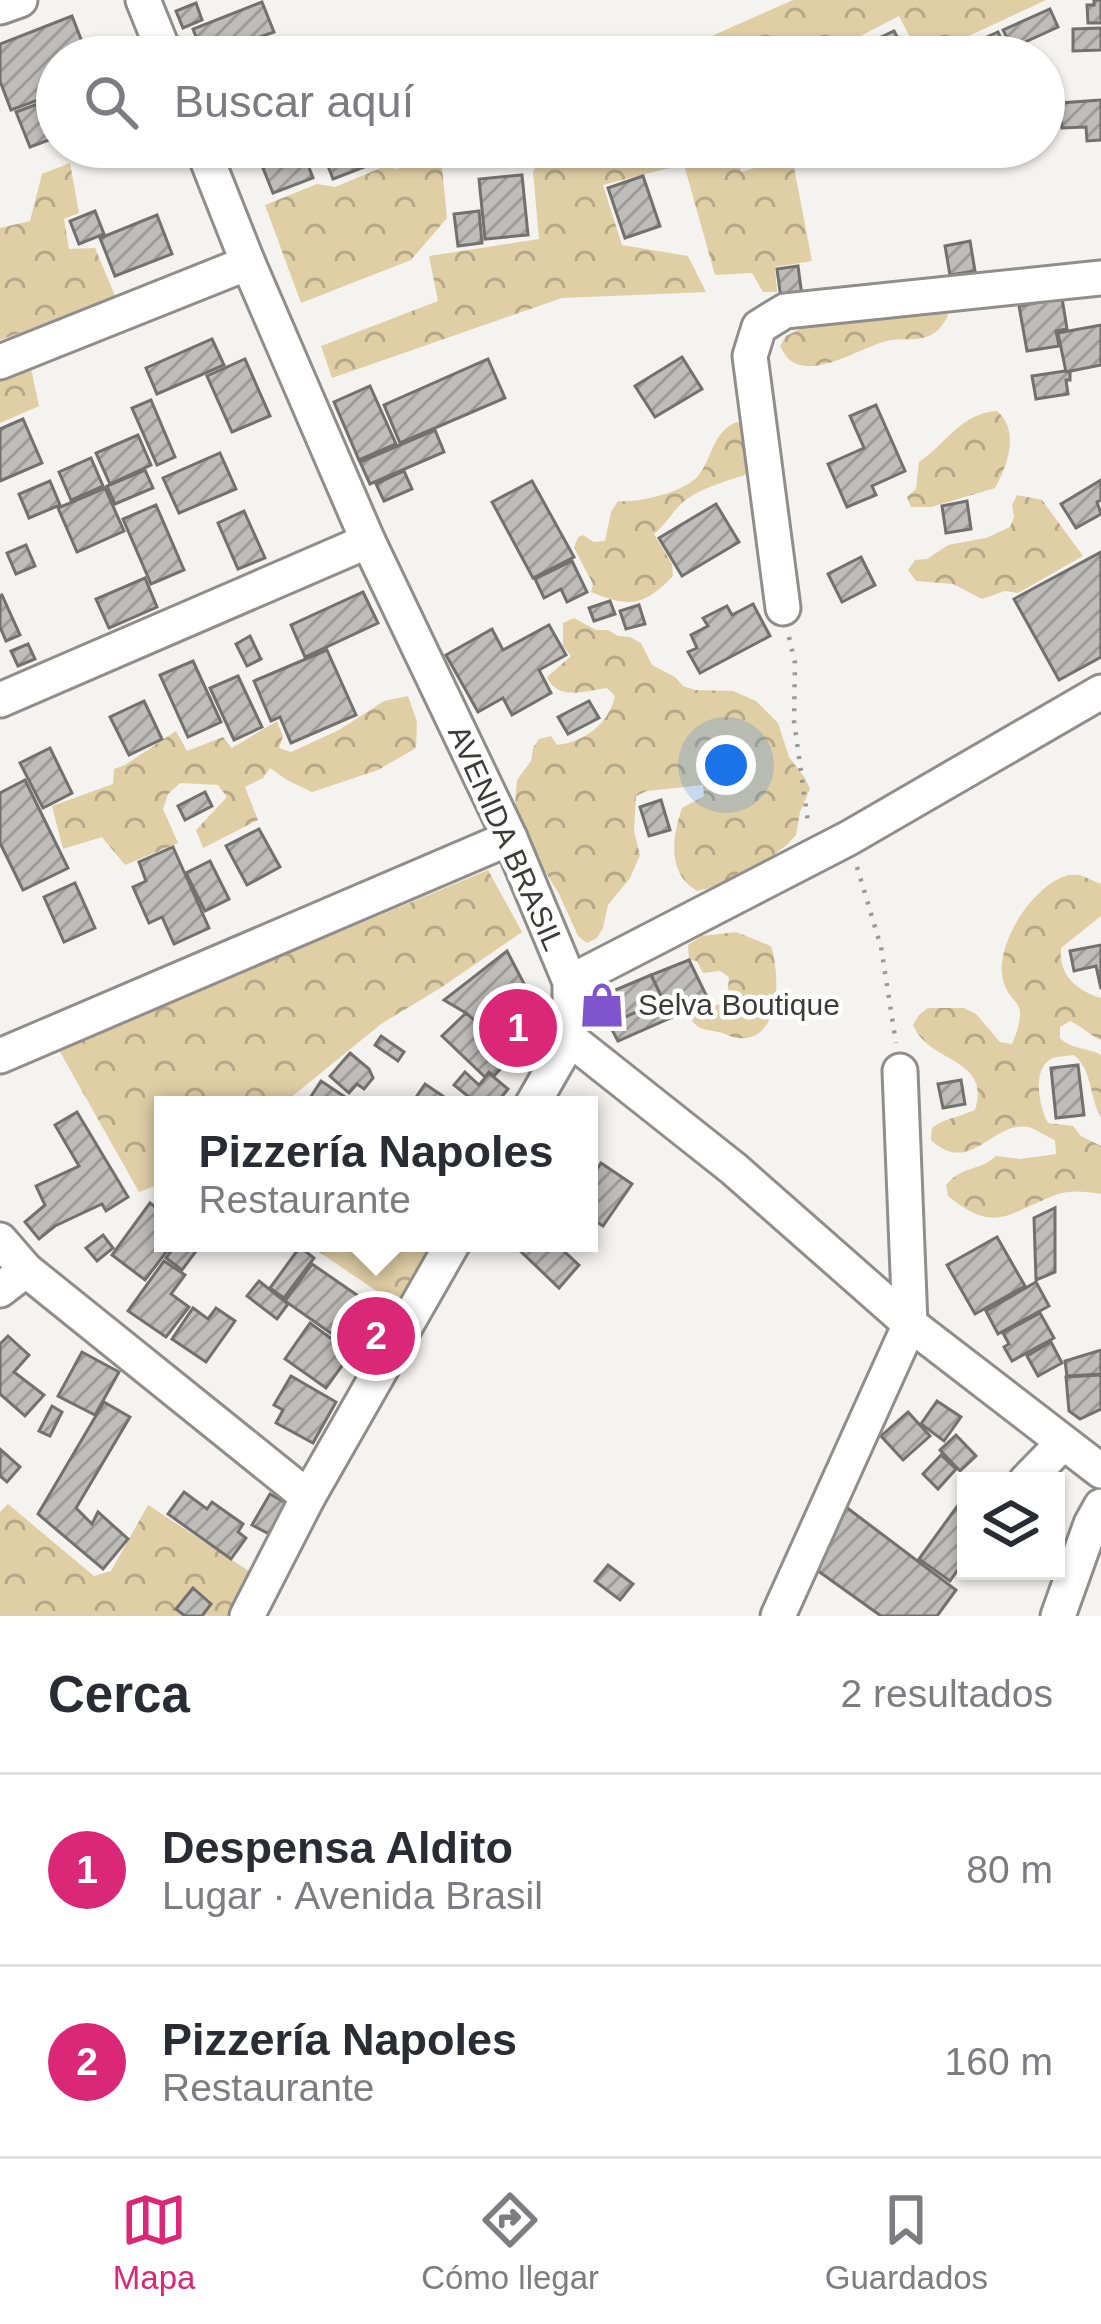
<!DOCTYPE html>
<html lang="es">
<head>
<meta charset="utf-8">
<style>
  body { margin:0; font-family:Arial,sans-serif; background:#f2f2f3; color:#2b2b33 }
  .controls { position:absolute; right:36px; bottom:36px; display:grid; overflow:hidden; border-radius:0px; box-shadow:0 3px 9px #0004 }
  .controls button { width:108px; height:108px; display:grid; place-items:center; padding:0; border:0; border-bottom:3px solid #e1e1e2; background:#fff; color:#2b2b33; font:60px sans-serif }
  .you { position:absolute; left:726px; top:765px; width:42px; height:42px; margin:-30px; border:9px solid #fff; border-radius:50%; background:#1a73e8; box-shadow:0 0 0 18px #1a73e833 }
  .badge { display:grid; place-items:center; width:78px; height:78px; border-radius:50%; background:#db2777; color:#fff; font-size:39px; font-weight:700 }
  .pin { position:absolute; translate:-50% -50%; border:6px solid #fff; box-shadow:0 3px 12px #0006 }
  .popup { position:absolute; left:154px; top:1096px; width:444px; height:156px; box-sizing:border-box; display:grid; place-content:center; border-radius:0px; background:#fff; filter:drop-shadow(0 3px 9px #0005); font-size:39px; white-space:nowrap; color:#7c7c81 }
  .popup b { font-size:45px; color:#2b2b33 }
  .popup::after { content:''; position:absolute; left:50%; top:100%; margin-left:-24px; border:24px solid transparent; border-top-color:#fff }
  .list { margin:0; padding:0; list-style:none }
  h2 { display:flex; justify-content:space-between; align-items:center; height:156px; margin:0; padding:0 48px; font-size:51px }
  h2 small { font-size:39px; font-weight:400; color:#7c7c81 }
  .list li { display:grid; grid-template-columns:78px 1fr auto; gap:36px; align-items:center; box-sizing:border-box; height:192px; padding:0 48px; border-top:3px solid #e1e1e2 }
  .list b { display:block; font-size:45px; white-space:nowrap }
  .list p { margin:0; font-size:39px; white-space:nowrap; color:#7c7c81 }
  .list em { font-size:39px; font-style:normal; color:#7c7c81 }
  .icon { flex:none; width:66px; height:66px; fill:none; stroke:currentColor; stroke-width:2; stroke-linecap:round; stroke-linejoin:round }
  .map { position:relative; flex:none; width:1101px; height:1616px; overflow:hidden }
  .search { position:absolute; background:#fff; box-shadow:0 3px 9px #0004; left:36px; right:36px; top:36px; height:132px; display:flex; align-items:center; gap:30px; box-sizing:border-box; padding:0 42px; border-radius:66px; color:#7c7c81; font-size:45px }
  .sheet { height:540px; background:#fff }
  nav { display:flex; justify-content:space-around; align-items:center; box-sizing:border-box; height:168px; border-top:3px solid #e1e1e2; background:#fff; font-size:33px; color:#7c7c81 }
  nav a { display:grid; justify-items:center; gap:6px }
  nav .on { color:#db2777 }
  .map>svg:first-child { display:block }
  .forest { fill:url(#forest-crowns) }
  .building { fill:url(#building-hatch); stroke:#73716e; stroke-width:3 }
  .lines { fill:none; stroke-linecap:round; stroke-linejoin:round }
  .minor-casing { stroke:#8f8e8a; stroke-width:39 }
  .path { stroke:#9b9997; stroke-width:4.5; stroke-dasharray:3 9; stroke-linecap:butt }
  .minor { stroke:#fff; stroke-width:33 }
  .labels { text-anchor:middle; stroke-width:9; stroke-linejoin:round; paint-order:stroke }
  .street-label { font-size:30px; fill:#3c3b3a; stroke:#fff }
  .poi-label { font-size:30px; fill:#3c3b3a; stroke:#fff; text-anchor:start }
</style>
</head>
<body>
<div class="map">
<svg width="1101" height="1616" viewBox="0 0 1101 1616">
  <defs>
    <pattern id="forest-crowns" width="20" height="18" patternUnits="userSpaceOnUse" patternTransform="scale(3)"><rect width="20" height="18" fill="#e0cea5"/><path d="M2 6a3 3 0 1 1 6 0M12 15a3 3 0 1 1 6 0" fill="none" stroke="#b7a887"/></pattern>
    <pattern id="building-hatch" width="6" height="6" patternUnits="userSpaceOnUse" patternTransform="scale(3)"><rect width="6" height="6" fill="#bfbdba"/><path d="M-1 1l2-2M0 6l6-6M5 7l2-2" fill="none" stroke="#9c9b98"/></pattern>
  </defs>
  <rect width="100%" height="100%" fill="#f5f3ef"/>
  <!-- forest -->
  <g class="forest">
    <path d="M793,0H1046L924,57H920L899,16L820,57H706L696,43Z"/>
    <path d="M420,147H440L447,218L411,260L301,303L265,205L317,184L335,187L383,167L397,169L422,157Z"/>
    <path d="M545,147H672L677,166L603,185L622,245L688,256L706,292L562,298L332,378L321,346L438,301L429,256L539,239L533,171L546,155Z"/>
    <path d="M679,147H737L741,172L792,157L812,261L775,267L777,292H763L752,273L715,275Z"/>
    <path d="M70,163L79,213L64,219L69,249L95,248L116,298L0,340V228L30,221L42,174Z"/>
    <path d="M944,303L948,316C943,325 938,332 929,336C917,341 903,338 891,340C865,345 827,372 800,365C789,362 785,356 780,346L786,336L808,325L846,322Z"/>
    <path d="M31,368L39,406L0,423V380Z"/>
    <path d="M997,411C1020,431 1008,464 995,488L931,507H911L907,497L916,489L919,462C946,444 961,413 997,411Z"/>
    <path d="M737,422L748,427L750,473C729,481 705,486 687,499C673,509 667,524 654,534L672,564L673,576C644,606 630,608 591,592L593,584L574,548L578,537L583,535L594,542L605,541L611,512L618,501C640,503 685,492 699,475C713,456 713,431 737,422Z"/>
    <path d="M1017,495L1042,500L1083,556L1018,593L1005,591L982,599L953,584L916,581L908,570L915,560L927,559L948,545L986,538L1010,527L1014,517L1012,505Z"/>
    <path d="M574,618L596,630H608L618,636L630,637L641,643L652,665L675,677L683,686L695,690L733,691L756,701L778,723L789,757L805,778L810,789L800,812L796,835L788,844L760,865L738,873L730,883L697,891C667,873 672,837 682,808L704,796L703,785L647,791L636,796L634,831L640,855L630,878L608,905L603,928L597,938L587,943L578,936L559,894L546,873L531,856L514,815L517,780L531,761L533,748L539,739L551,736L557,745C584,742 609,724 615,696L607,688C586,691 557,701 547,677L571,656L563,646V623Z"/>
    <path d="M408,696L417,722L416,748L378,770L312,792L287,780L270,768L263,778L245,787L258,820L203,848L196,830L227,797L218,785L180,783L168,794L163,809L178,843L125,865L102,837L63,849L52,806L113,784L114,769L125,765L176,731L187,751L223,737L232,748L277,721L283,736L279,748L291,752L339,730L384,701Z"/>
    <path d="M488,870L522,932L442,987L381,1024L289,1099L297,1105H163V1183L139,1192L59,1050Z"/>
    <path d="M1068,875H1080L1101,884V916L1061,948C1058,975 1077,991 1101,998V1040C1089,1035 1082,1026 1070,1021L1060,1027V1038C1072,1050 1087,1047 1101,1055V1118C1090,1099 1092,1069 1074,1055C1067,1056 1060,1056 1053,1058C1031,1067 1039,1107 1048,1123L1073,1126L1081,1136L1101,1146V1194C1085,1192 1069,1189 1053,1196C1007,1214 995,1234 948,1196L946,1185C964,1164 977,1173 996,1156L1020,1159L1056,1154L1055,1140C1046,1137 1037,1129 1028,1127C993,1120 970,1177 931,1140L932,1128C944,1118 960,1117 975,1110C992,1057 929,1064 913,1025L919,1015L928,1008H964L976,1014L1000,1042L1012,1044C1033,993 1007,1010 1002,974C998,939 1035,884 1068,875Z"/>
    <path d="M736,932L771,946C780,974 783,1043 736,1038C732,1037 722,1032 718,1032C705,1029 701,1031 692,1021C697,1009 716,1008 727,1000L729,977L720,971L703,973L697,961L689,960L688,945L702,936Z"/>
    <path d="M306,1243H440L400,1307Z"/>
    <path d="M8,1504L94,1576L111,1571L148,1505L258,1577L235,1616H0V1512Z"/>
  </g>
  <!-- building -->
  <g class="building">
    <path d="M1094,0H1101V23H1088L1087,5H1094Z"/>
    <path d="M262,2L274,32L204,57L193,29Z"/>
    <path d="M196,3L202,20L183,28L176,11Z"/>
    <path d="M1050,9L1058,27L1012,48L1003,30Z"/>
    <path d="M72,16L88,57H57V93L11,110L0,81V44Z"/>
    <path d="M1101,28V50L1073,51V29Z"/>
    <path d="M894,31L908,57H881L873,41Z"/>
    <path d="M998,32L1010,57H964L961,49Z"/>
    <path d="M339,44L343,57H306Z"/>
    <path d="M57,97V137L30,147L16,112Z"/>
    <path d="M1101,100V140L1087,141L1086,127L1062,128L1060,103Z"/>
    <path d="M301,147L313,178L273,193L261,163Z"/>
    <path d="M345,147H359L367,166L333,179L324,155Z"/>
    <path d="M384,147H416L418,153L390,163Z"/>
    <path d="M746,147H780L781,155L750,165Z"/>
    <path d="M522,175L528,235L485,239L479,179Z"/>
    <path d="M643,176L660,226L625,238L608,188Z"/>
    <path d="M95,211L104,234L79,244L70,221Z"/>
    <path d="M479,211L482,243L458,246L454,214Z"/>
    <path d="M157,215L172,254L115,276L100,238Z"/>
    <path d="M970,241L975,271L950,275L945,246Z"/>
    <path d="M798,266L802,296L781,299L777,269Z"/>
    <path d="M1062,298L1067,329L1056,331L1059,346L1027,351L1019,306Z"/>
    <path d="M1101,325V365L1066,372L1058,333Z"/>
    <path d="M212,339L224,365L157,394L146,368Z"/>
    <path d="M682,357L702,389L655,417L635,386Z"/>
    <path d="M245,359L270,416L232,432L207,376Z"/>
    <path d="M488,359L505,398L400,443L384,405Z"/>
    <path d="M1065,371L1070,372V380H1066L1068,394L1036,399L1032,376Z"/>
    <path d="M370,386L396,444L359,460L334,402Z"/>
    <path d="M151,400L175,457L157,465L132,408Z"/>
    <path d="M876,405L905,471L872,486L876,495L847,507L828,464L864,448L850,416Z"/>
    <path d="M23,419L42,463L0,481V429Z"/>
    <path d="M435,430L444,452L370,484L360,462Z"/>
    <path d="M138,435L151,465L110,484L96,453Z"/>
    <path d="M220,453L236,489L179,513L163,478Z"/>
    <path d="M91,458L103,486L71,500L59,472Z"/>
    <path d="M145,470L153,488L115,504L107,486Z"/>
    <path d="M404,471L412,489L384,501L376,484Z"/>
    <path d="M1101,480V500L1097,502L1101,514L1076,528L1061,504Z"/>
    <path d="M50,481L60,505L29,518L19,494Z"/>
    <path d="M532,481L574,557L533,578L492,502Z"/>
    <path d="M105,488L124,531L77,552L58,508Z"/>
    <path d="M967,501L971,529L946,533L942,506Z"/>
    <path d="M716,504L739,542L682,576L659,538Z"/>
    <path d="M156,505L184,570L151,584L123,519Z"/>
    <path d="M244,511L265,558L238,569L218,523Z"/>
    <path d="M26,545L35,566L16,574L7,553Z"/>
    <path d="M1101,552V657L1059,680L1014,599Z"/>
    <path d="M861,557L875,585L842,602L828,574Z"/>
    <path d="M572,561L587,592L567,602L561,589L544,598L535,579Z"/>
    <path d="M145,578L157,607L109,628L96,599Z"/>
    <path d="M363,592L378,623L305,657L291,625Z"/>
    <path d="M2,595L20,635L6,641L0,627V596Z"/>
    <path d="M610,601L615,614L594,621L589,608Z"/>
    <path d="M753,604L770,636L700,673L688,652L697,648L691,635L708,626L703,618L727,606L732,615Z"/>
    <path d="M639,605L645,624L626,629L620,611Z"/>
    <path d="M549,625L566,655L539,670L551,693L512,715L503,698L478,712L446,655L492,629L503,650Z"/>
    <path d="M250,636L261,659L247,666L236,644Z"/>
    <path d="M28,644L35,659L18,666L11,651Z"/>
    <path d="M327,650L356,715L291,743L280,717L271,721L254,681Z"/>
    <path d="M193,661L221,722L188,737L160,675Z"/>
    <path d="M238,676L262,727L234,740L210,688Z"/>
    <path d="M144,701L162,739L129,755L110,717Z"/>
    <path d="M589,701L599,718L568,734L558,717Z"/>
    <path d="M50,748L72,793L43,808L20,763Z"/>
    <path d="M25,780L68,868L23,890L0,843V793Z"/>
    <path d="M205,792L212,806L185,820L178,806Z"/>
    <path d="M661,800L670,830L649,836L640,807Z"/>
    <path d="M259,829L280,867L247,885L226,846Z"/>
    <path d="M173,847L209,928L174,944L162,917L149,923L133,887L146,881L139,862Z"/>
    <path d="M210,861L229,899L205,911L186,873Z"/>
    <path d="M75,883L95,928L64,942L44,897Z"/>
    <path d="M1101,945V989L1096,966L1074,971L1070,951Z"/>
    <path d="M507,951L531,997L488,1033L466,1013L444,1000Z"/>
    <path d="M689,960L709,1001L618,1041L609,1024L663,1000L651,975Z"/>
    <path d="M651,975L663,1000L609,1024L594,999Z"/>
    <path d="M531,997L546,1024L523,1063L488,1033Z"/>
    <path d="M466,1013L514,1054L494,1076L489,1072L485,1077L442,1036Z"/>
    <path d="M381,1036L404,1052L398,1061L375,1045Z"/>
    <path d="M350,1053L369,1069L373,1078L364,1089L357,1084L349,1093L330,1076Z"/>
    <path d="M1078,1065L1084,1115L1056,1118L1051,1068Z"/>
    <path d="M465,1072L479,1085L489,1073L508,1089L495,1105H479L454,1085Z"/>
    <path d="M961,1080L965,1104L943,1108L938,1084Z"/>
    <path d="M321,1081L345,1097L340,1105H314L308,1101Z"/>
    <path d="M425,1084L456,1105L412,1103Z"/>
    <path d="M77,1112L128,1197L106,1211L102,1204L55,1226L39,1239L25,1222L45,1205L36,1186L79,1166L55,1125Z"/>
    <path d="M601,1163L632,1184L603,1226L589,1217V1181Z"/>
    <path d="M150,1203L163,1213V1243H173L145,1280L112,1255Z"/>
    <path d="M1055,1208V1272L1036,1280L1034,1218Z"/>
    <path d="M103,1235L113,1248L97,1261L86,1248Z"/>
    <path d="M997,1237L1025,1286L975,1314L947,1265Z"/>
    <path d="M177,1243H202L182,1270L166,1258Z"/>
    <path d="M512,1243H555L579,1265L559,1288Z"/>
    <path d="M300,1247L314,1258L284,1298L270,1288Z"/>
    <path d="M164,1261L185,1275L171,1294L189,1307L166,1337L128,1311Z"/>
    <path d="M312,1264L396,1322L372,1362L285,1301Z"/>
    <path d="M259,1281L288,1304L277,1319L247,1296Z"/>
    <path d="M1036,1282L1049,1306L998,1334L986,1311Z"/>
    <path d="M193,1308L208,1319L216,1308L235,1321L206,1362L172,1339Z"/>
    <path d="M1040,1313L1054,1338L1012,1361L1004,1347L1009,1344L1003,1333Z"/>
    <path d="M310,1323L351,1353L326,1388L285,1359Z"/>
    <path d="M8,1336L29,1355L14,1372L44,1395L25,1416L0,1394V1344Z"/>
    <path d="M1051,1342L1062,1363L1038,1376L1027,1356Z"/>
    <path d="M1101,1350V1374L1067,1376L1065,1361Z"/>
    <path d="M82,1352L119,1372L95,1415L58,1396Z"/>
    <path d="M1101,1375V1409L1080,1419L1069,1411L1066,1377Z"/>
    <path d="M291,1376L336,1402L313,1443L276,1423L283,1410L274,1405Z"/>
    <path d="M937,1401L961,1417L944,1441L921,1424Z"/>
    <path d="M104,1402L130,1417L76,1508L92,1524L98,1512L128,1539L103,1569L38,1514Z"/>
    <path d="M52,1406L62,1412L50,1436L39,1431Z"/>
    <path d="M908,1412L930,1436L903,1460L881,1436Z"/>
    <path d="M956,1435L976,1456L960,1471L940,1450Z"/>
    <path d="M0,1449L20,1467L7,1482L0,1476Z"/>
    <path d="M941,1455L956,1469L938,1489L923,1474Z"/>
    <path d="M184,1492L207,1509L212,1502L243,1524L238,1532L246,1538L231,1559L168,1514Z"/>
    <path d="M270,1494L288,1504L271,1535L252,1525Z"/>
    <path d="M964,1497L966,1498V1558L950,1581L919,1559Z"/>
    <path d="M842,1504L956,1590L937,1616H881L814,1568Z"/>
    <path d="M608,1565L633,1584L620,1600L595,1581Z"/>
    <path d="M193,1588L211,1604L202,1616H185L176,1609Z"/>
  </g>
  <g class="lines">
    <!-- minor casing -->
    <g class="minor-casing">
      <g id="minor">
        <path d="M143,0L166,57"/>
        <path d="M0,7L20,0"/>
        <path d="M202,147L248,263L368,541L510,838L570,982V1039L734,1169L910,1324L1101,1471"/>
        <path d="M0,362L248,263"/>
        <path d="M783,608L750,356L759,327L785,311L1101,278"/>
        <path d="M0,700L368,541"/>
        <path d="M570,982L849,838L1101,692"/>
        <path d="M0,1056L510,838"/>
        <path d="M532,1105L570,1039"/>
        <path d="M0,1240L26,1270L308,1497"/>
        <path d="M0,1290L26,1270"/>
        <path d="M1026,1481L1063,1443"/>
        <path d="M247,1616L308,1497L453,1243"/>
        <path d="M778,1616L910,1324L900,1071"/>
        <path d="M1058,1616L1091,1524L1101,1506"/>
      </g>
    </g>
    <!-- path -->
    <g class="path">
      <path d="M789,637L795,663L794,721L808,822"/>
      <path d="M857,867L881,947L896,1043"/>
    </g>
    <!-- minor -->
    <use href="#minor" class="minor"/>
  </g>
  <!-- icons -->
  <defs>
    <g id="shop-bare" transform="scale(3.6)"><path d="M-5-2.5h2.3a2.7 3.5 0 0 1 5.4 0H5L5.5 6h-11ZM-1.5-2.5h3a1.5 2.3 0 0 0-3 0Z" fill="#8054cd" stroke="#fff" stroke-width="2.5" paint-order="stroke"/></g>
  </defs>
  <g fill-rule="evenodd">
    <use href="#shop-bare" x="602" y="1005"/>
  </g>
  <g class="labels">
    <!-- street labels -->
    <g class="street-label">
      <text transform="translate(506 838) rotate(66)" y="10">AVENIDA BRASIL</text>
    </g>
    <!-- poi labels -->
    <g class="poi-label">
      <text x="638" y="1015">Selva Boutique</text>
    </g>
  </g>
</svg>
<div class="controls">
<button><svg class="icon" aria-label="layers" viewBox="0 0 24 24"><path d="M12 4l9 5-9 5-9-5zM3 14l9 5 9-5"/></svg></button>
</div>
<div class="you"></div>
<div class="pin badge" style="left:518px;top:1028px">1</div>
<div class="pin badge" style="left:376px;top:1336px">2</div>
<div class="popup"><b>Pizzería Napoles</b>Restaurante</div>
<div class="search"><svg class="icon" aria-label="search" viewBox="0 0 24 24"><circle cx="10" cy="10" r="6"/><path d="M15 15l6 6"/></svg>Buscar aquí</div>
</div>
<section class="sheet">
<h2>Cerca<small>2 resultados</small></h2>
<ul class="list">
<li><span class="badge">1</span><div><b>Despensa Aldito</b><p>Lugar · Avenida Brasil</p></div><em>80 m</em></li>
<li><span class="badge">2</span><div><b>Pizzería Napoles</b><p>Restaurante</p></div><em>160 m</em></li>
</ul>
</section>
<nav>
<a class="on"><svg class="icon" aria-label="map" viewBox="0 0 24 24"><path d="M3 6l6-2 6 2 6-2v14l-6 2-6-2-6 2zM9 4v14M15 6v14"/></svg>Mapa</a>
<a><svg class="icon" aria-label="directions" viewBox="0 0 24 24"><path d="M12 3l9 9-9 9-9-9zM9 14v-3h6M13 9l2 2-2 2"/></svg>Cómo llegar</a>
<a><svg class="icon" aria-label="saved" viewBox="0 0 24 24"><path d="M7 4h10v16l-5-4-5 4z"/></svg>Guardados</a>
</nav>
</body>
</html>
